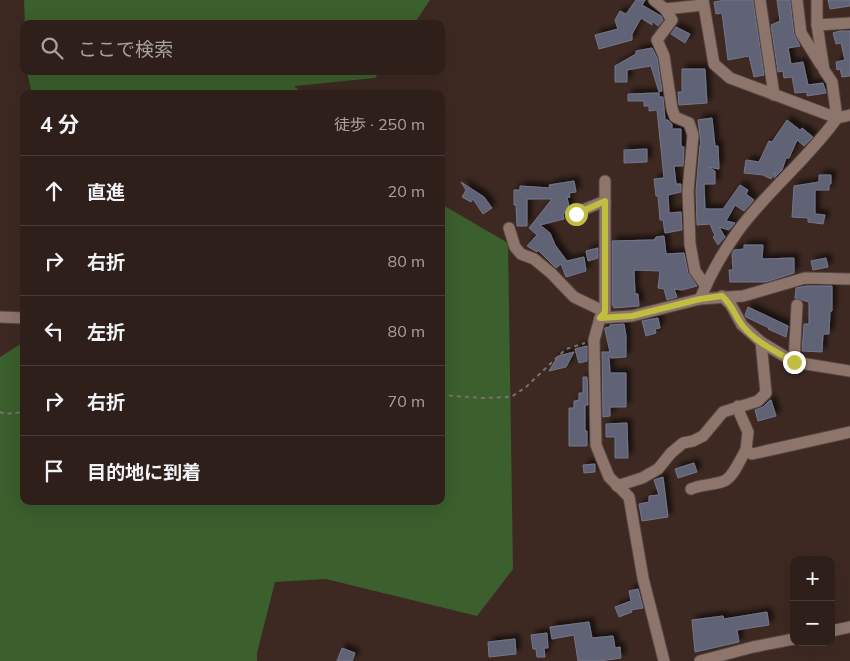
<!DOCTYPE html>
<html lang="ja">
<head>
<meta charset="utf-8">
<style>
  body { margin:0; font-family:Mulish,"Noto Sans JP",sans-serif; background:#362723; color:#f1f3f6 }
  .controls { position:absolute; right:15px; bottom:15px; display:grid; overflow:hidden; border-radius:10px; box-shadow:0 5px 20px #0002 }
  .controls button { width:45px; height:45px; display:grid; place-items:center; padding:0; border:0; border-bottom:1px solid #493d39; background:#2e1f1a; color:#f1f3f6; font:25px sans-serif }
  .stop { position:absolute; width:15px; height:15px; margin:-11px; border:4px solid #c0be41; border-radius:50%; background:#fff }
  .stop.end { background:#c0be41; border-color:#fff; box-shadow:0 1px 5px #0008 }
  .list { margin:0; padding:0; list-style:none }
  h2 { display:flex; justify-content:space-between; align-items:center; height:65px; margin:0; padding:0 20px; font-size:21px }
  h2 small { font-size:16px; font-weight:400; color:#a7a2a2 }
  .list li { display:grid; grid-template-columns:32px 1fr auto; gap:15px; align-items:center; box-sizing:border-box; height:70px; padding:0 20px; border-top:1px solid #493d39 }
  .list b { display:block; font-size:19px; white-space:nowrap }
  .list em { font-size:16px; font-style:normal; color:#a7a2a2 }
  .icon { flex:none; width:28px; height:28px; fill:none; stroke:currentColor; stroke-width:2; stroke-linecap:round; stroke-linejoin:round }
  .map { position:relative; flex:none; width:850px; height:661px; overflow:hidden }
  .search { position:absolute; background:#2e1f1a; box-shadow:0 5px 20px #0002; left:20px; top:20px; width:425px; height:55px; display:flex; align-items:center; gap:12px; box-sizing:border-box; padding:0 18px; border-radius:10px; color:#a7a2a2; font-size:19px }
  .panel { position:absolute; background:#2e1f1a; box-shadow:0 5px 20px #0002; left:20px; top:90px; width:425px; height:415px; border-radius:10px }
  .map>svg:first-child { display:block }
  .green { fill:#3b5f2d }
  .building { fill:#606276; stroke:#74768b; filter:url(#shadow) }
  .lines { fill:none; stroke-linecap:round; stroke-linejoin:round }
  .minor-casing { stroke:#574641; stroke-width:13 }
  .path { stroke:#806f69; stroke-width:2; stroke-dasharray:4 4; stroke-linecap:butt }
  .minor { stroke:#8d756c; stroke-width:11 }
  .route { stroke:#c0be41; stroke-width:6 }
</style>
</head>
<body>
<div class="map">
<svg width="850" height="661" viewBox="0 0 850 661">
  <defs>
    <filter id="shadow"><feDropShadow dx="4.5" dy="-4.5" stdDeviation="2.5" flood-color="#0009"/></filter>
  </defs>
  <rect width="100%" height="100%" fill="#3d2922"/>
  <!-- green -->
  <g class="green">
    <path d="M24,0H430L414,24H25Z"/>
    <path d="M27,71H380L375,78L294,86L303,94H32Z"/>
    <path d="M441,204L508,243L513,569L477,616L326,579L275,582L257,653V661H0V357L24,342V501H441Z"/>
  </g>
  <!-- building -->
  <g class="building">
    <path d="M636,0H645L642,5L661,16L663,20L658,26L652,21V25L641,18L632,34V40L599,49L595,35L618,29L615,20L620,11L626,14Z"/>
    <path d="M726,0H753L764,75L754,77L749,56L728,60L722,13L716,14L714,2Z"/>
    <path d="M777,0H790L794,34L800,46L788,48L791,64L803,62L808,85L823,83L826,93L807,96V92L795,93L792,77L784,78L783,71L778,72L771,25L780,21Z"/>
    <path d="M828,0H850V6L830,9Z"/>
    <path d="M676,27L690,34L685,43L671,34Z"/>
    <path d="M839,31H850V76L842,77L840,69L837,70L836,62L845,60L841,43L836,44L833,33Z"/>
    <path d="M652,48L657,58L662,91L659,92L651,66L627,70V82H615V66L636,54V51Z"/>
    <path d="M682,69H705L707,103L679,105L678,92H682Z"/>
    <path d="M659,93V97H663L665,120H668L672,124V129H681V146L684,147L683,166H674L676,184H681V192L668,195L669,213L681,212L682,230L665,233L663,220H660L658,196H656L654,179L664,178L657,110L649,111V106H644V101H628V94Z"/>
    <path d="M712,118L715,146H718L719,169L708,167L715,171V184H704L705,209H723L740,185L748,190L746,194L754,200L744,211L735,205L726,221L735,223L729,230L719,227L725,237L718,245L713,237L715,236L710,224L697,225L696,191L700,145H701L698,120Z"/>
    <path d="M787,120L800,130L802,128L813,137L804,146L797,140L789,158H786L782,170L774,178L775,172L771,179L763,175L744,173L746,160L759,162L769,141L772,142Z"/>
    <path d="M647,149V162L624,163V150Z"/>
    <path d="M819,175H831V184H829V190H815V214L825,215L823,224L808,222V218L792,217L794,186L819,182Z"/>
    <path d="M574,181L576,192L569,193L570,197L567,198L570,210L563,214L564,219L540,225L550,233L555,245L567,261L584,257L586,271L566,277L561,264L556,268L538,250L537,252L527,246L537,235L529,228L552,199H527V226H517L516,205H514V190H520V186L550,188L549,185Z"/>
    <path d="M461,182L484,197L492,208L483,214L473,199L471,202L462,197L466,190Z"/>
    <path d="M664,236L666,254L684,253L688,273L697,286L682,290L674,289L677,297L667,300L664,289L658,288L660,271L634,270L635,294H638L639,306L614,308L612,304V241L654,240L656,237Z"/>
    <path d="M744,245H763L762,259L794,258V273L766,282H730L729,270H733L732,254L734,250L744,249Z"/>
    <path d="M598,248V258L588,261L586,251Z"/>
    <path d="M826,258L828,267L813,270L811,261Z"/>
    <path d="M806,286H832V311H830L829,334H823L822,352L802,351L804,324H809V302L795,298L796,288Z"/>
    <path d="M748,307L788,326L786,337L768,329L769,328L746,317L745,315Z"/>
    <path d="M658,318L660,328L655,329L656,333L646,336L642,321Z"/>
    <path d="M624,324L626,336V357L611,358L609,356L610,373H626V407H610V416L603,417L602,352H610L605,330V328L610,327V325Z"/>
    <path d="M587,346V361L579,363L575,349Z"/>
    <path d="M574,352L566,367L549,371L558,356Z"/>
    <path d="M583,377H587L588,405H585V431H587V446H569V408H574V401L579,400V393H583Z"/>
    <path d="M770,400H771L776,416L758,421L755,410L763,407Z"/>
    <path d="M627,423L628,458H615V437H606V424Z"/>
    <path d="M694,463L697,472L678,478L675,469Z"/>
    <path d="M595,464V472L584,473L583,465Z"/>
    <path d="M663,477L668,517L642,521L639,504L649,502V496L659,495L654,480Z"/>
    <path d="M638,589L643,608L631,610L632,612L619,617L615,607L631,601L629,591Z"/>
    <path d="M767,612L769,625L737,630L739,642L695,652L692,620L723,616L724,619Z"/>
    <path d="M589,622L592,638L613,636L615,648L620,647L621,658L600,661H578L574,635L552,639L550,627Z"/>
    <path d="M547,633L548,648H544L545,657H537L536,649H533L531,635Z"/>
    <path d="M515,639L516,654L489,657L488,642Z"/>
    <path d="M342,648L355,653L352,661H337Z"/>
  </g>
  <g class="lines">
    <!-- minor casing -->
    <g class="minor-casing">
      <g id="minor">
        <path d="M654,0L665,9"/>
        <path d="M703,0L714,64L730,78L837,118L850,115"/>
        <path d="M760,0L774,95"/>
        <path d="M797,0L801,33L821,65"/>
        <path d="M703,5L665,9L672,20L657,40L664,56L672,109L675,117L689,123L693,135L688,191L690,244L695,271L706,286"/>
        <path d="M817,25L850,23"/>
        <path d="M605,181V312L600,318L594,340L596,445L609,477L629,497L643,578L664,661"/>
        <path d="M572,217L585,209L605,201"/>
        <path d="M509,228L515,247L521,254L534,259L551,273L574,297L605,312"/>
        <path d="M722,296L731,305L742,325L761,342L794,362L850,371"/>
        <path d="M700,299C710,275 723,252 738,231C768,190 808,159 837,118L832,82L824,70L817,25V0"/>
        <path d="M0,317L24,318"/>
        <path d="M600,318L632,316L700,299L743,296L805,278L850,279"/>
        <path d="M794,362L797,305"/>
        <path d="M738,406L740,414L748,432L746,450L752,454L850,432"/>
        <path d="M617,486L642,478L658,469L671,453L683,443L693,441L703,436L723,412L758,401L766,393L761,342"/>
        <path d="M691,489C701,484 718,485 726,480C735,474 740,459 746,450"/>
        <path d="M831,631L850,627"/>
        <path d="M700,661L753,647L794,639"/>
      </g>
    </g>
    <!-- path -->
    <g class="path">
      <path d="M441,395L482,398L511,397L526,387L566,349L585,343"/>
      <path d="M0,412L5,414L24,412"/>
    </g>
    <!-- minor -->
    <use href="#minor" class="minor"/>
  </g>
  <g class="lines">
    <!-- route -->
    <path class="route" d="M576,214L605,201V312L600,318L632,316L700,299L722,296C734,307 734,315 742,325C755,342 777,352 794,362"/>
  </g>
</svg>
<div class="controls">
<button>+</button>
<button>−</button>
</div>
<div class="stop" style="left:576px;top:214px"></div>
<div class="stop end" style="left:794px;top:362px"></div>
<div class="search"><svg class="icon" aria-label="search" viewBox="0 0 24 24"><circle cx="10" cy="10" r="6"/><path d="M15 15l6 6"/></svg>ここで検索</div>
<section class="panel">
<h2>4 分<small>徒歩 · 250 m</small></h2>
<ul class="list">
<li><svg class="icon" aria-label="ahead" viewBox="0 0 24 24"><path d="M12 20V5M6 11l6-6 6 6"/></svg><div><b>直進</b></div><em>20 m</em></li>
<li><svg class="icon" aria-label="right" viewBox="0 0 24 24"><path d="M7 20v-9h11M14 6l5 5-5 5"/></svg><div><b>右折</b></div><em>80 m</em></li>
<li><svg class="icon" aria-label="left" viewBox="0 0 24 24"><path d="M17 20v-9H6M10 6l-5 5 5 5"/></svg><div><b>左折</b></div><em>80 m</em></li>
<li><svg class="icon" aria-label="right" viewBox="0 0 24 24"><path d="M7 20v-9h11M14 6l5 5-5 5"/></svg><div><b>右折</b></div><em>70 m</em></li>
<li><svg class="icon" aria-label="arrive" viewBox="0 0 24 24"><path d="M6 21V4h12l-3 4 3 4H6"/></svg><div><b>目的地に到着</b></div></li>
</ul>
</section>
</div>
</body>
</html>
